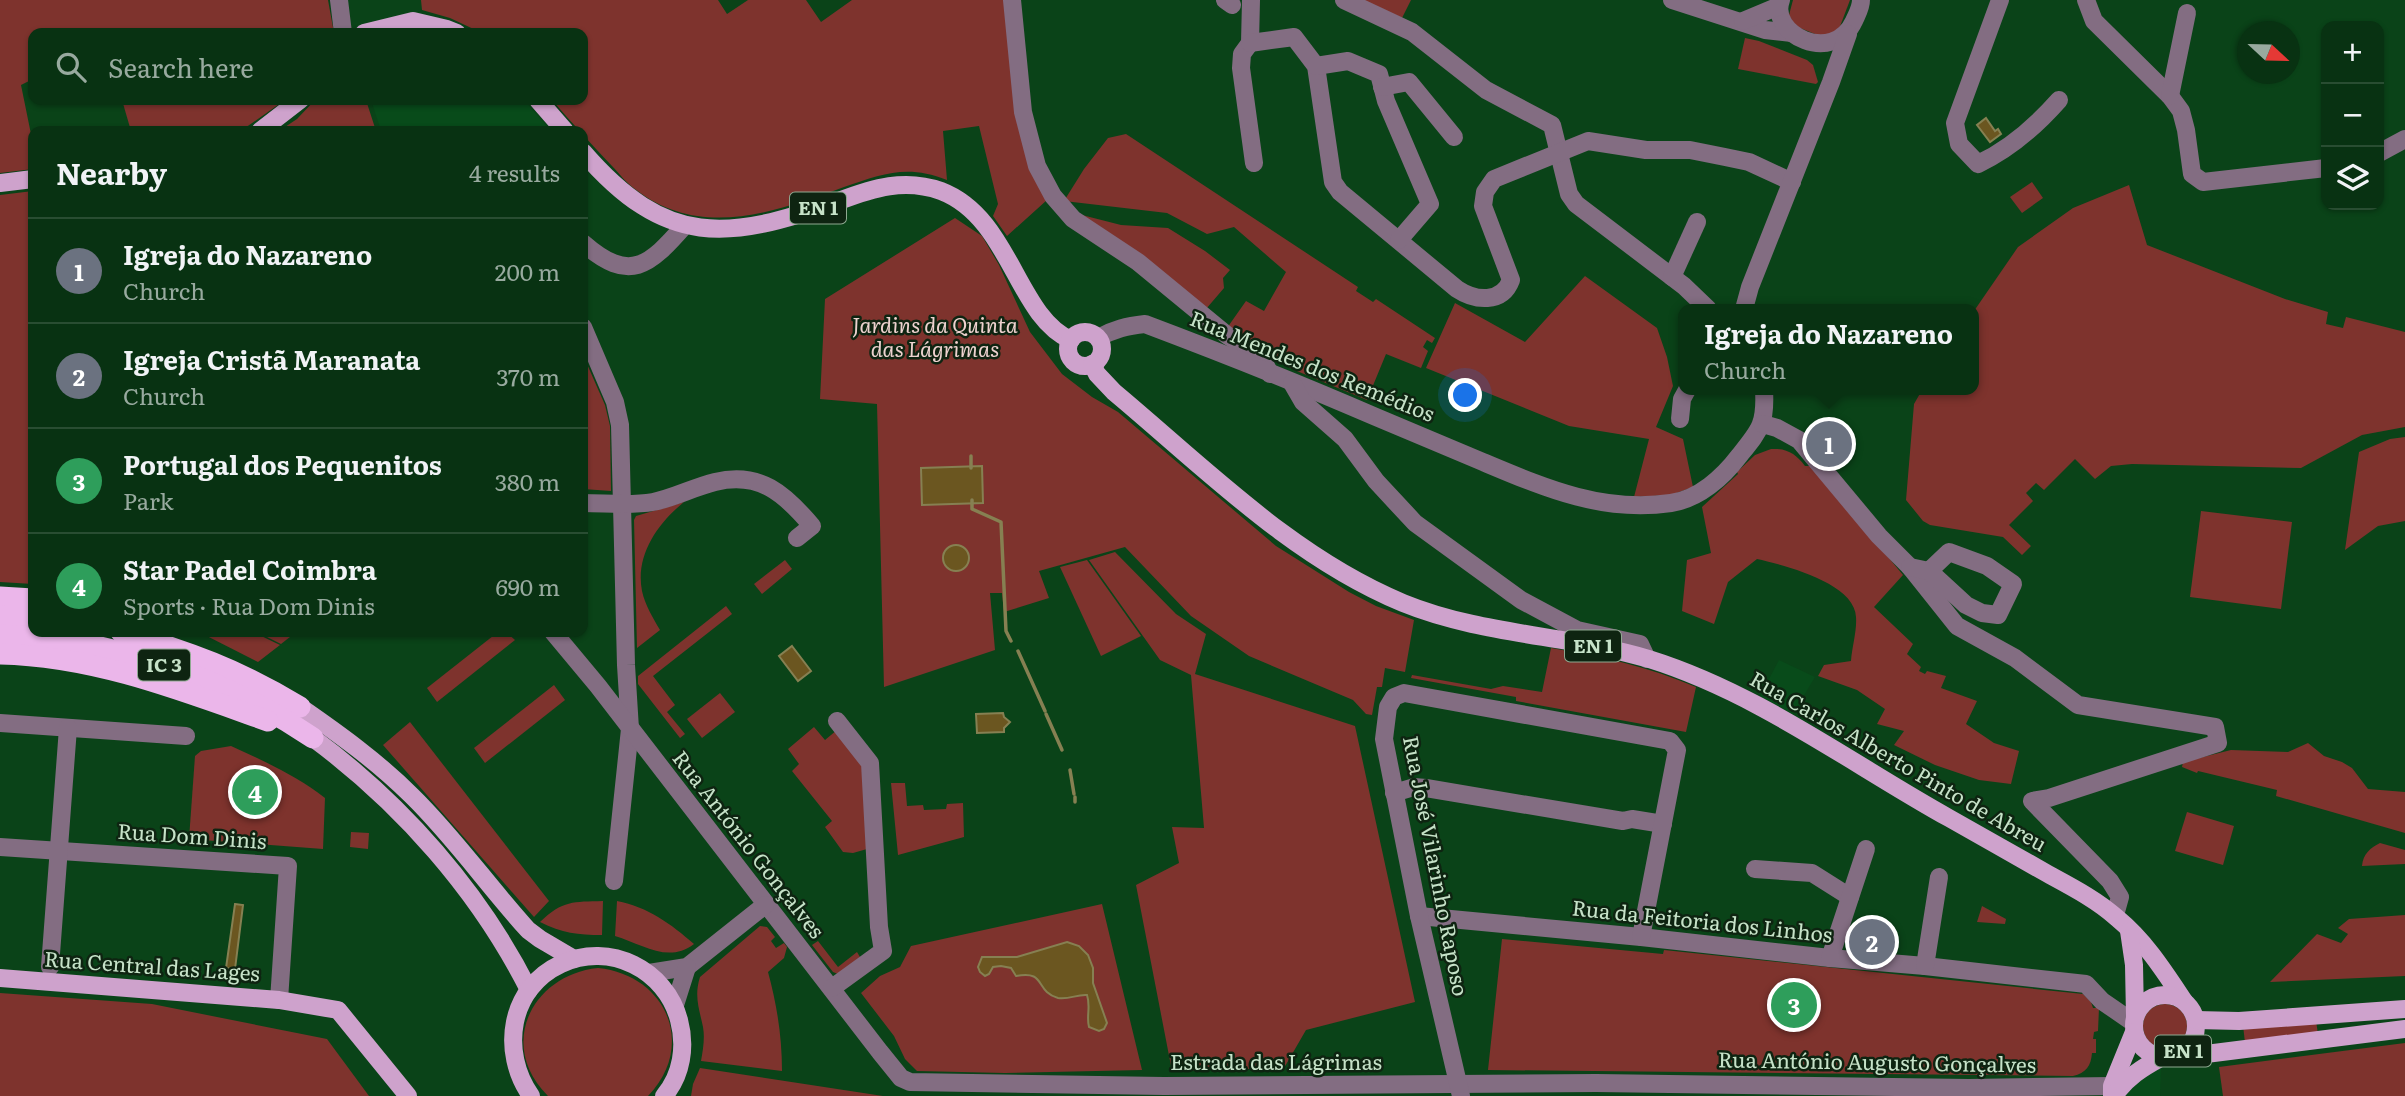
<!DOCTYPE html>
<html lang="en">
<head>
<meta charset="utf-8">
<style>
  body { margin:0; font-family:Literata,serif; background:#163e20; color:#f1f3f6 }
  .controls { position:absolute; right:21px; top:21px; display:grid; overflow:hidden; border-radius:14px; box-shadow:0 2px 5px #0004 }
  .controls button { width:63px; height:63px; display:grid; place-items:center; padding:0; border:0; border-bottom:2px solid #294d32; background:#083212; color:#f1f3f6; font:35px sans-serif }
  .compass { position:absolute; left:2237px; top:21px; width:63px; height:63px; border-radius:50%; background:#083212; box-shadow:0 2px 5px #0004; rotate:112deg }
  .you { position:absolute; left:1466px; top:396px; width:24px; height:24px; margin:-18px; border:5px solid #fff; border-radius:50%; background:#1a73e8; box-shadow:0 0 0 10px #1a73e833 }
  .badge { display:grid; place-items:center; width:46px; height:46px; border-radius:50%; background:#f28af2; color:#fff; font-size:23px; font-weight:700 }
  .pin { position:absolute; translate:-50% -50%; border:4px solid #fff; box-shadow:0 2px 7px #0006 }
  .popup { position:absolute; left:1678px; top:304px; width:301px; height:91px; box-sizing:border-box; display:grid; place-content:center; border-radius:14px; background:#083212; filter:drop-shadow(0 2px 5px #0005); font-size:23px; white-space:nowrap; color:#98aa9f }
  .popup b { font-size:26px; color:#f1f3f6 }
  .popup::after { content:''; position:absolute; left:50%; top:100%; margin-left:-14px; border:14px solid transparent; border-top-color:#083212 }
  .list { margin:0; padding:0; list-style:none }
  h2 { display:flex; justify-content:space-between; align-items:center; height:91px; margin:0; padding:0 28px; font-size:30px }
  h2 small { font-size:23px; font-weight:400; color:#98aa9f }
  .list li { display:grid; grid-template-columns:46px 1fr auto; gap:21px; align-items:center; box-sizing:border-box; height:105px; padding:0 28px; border-top:2px solid #294d32 }
  .list b { display:block; font-size:26px; white-space:nowrap }
  .list p { margin:0; font-size:23px; white-space:nowrap; color:#98aa9f }
  .list em { font-size:23px; font-style:normal; color:#98aa9f }
  .icon { flex:none; width:38px; height:38px; fill:none; stroke:currentColor; stroke-width:2; stroke-linecap:round; stroke-linejoin:round }
  .map { position:relative; flex:none; width:2405px; height:1096px; overflow:hidden }
  .search { position:absolute; background:#083212; box-shadow:0 2px 5px #0004; left:28px; top:28px; width:560px; height:77px; display:flex; align-items:center; gap:18px; box-sizing:border-box; padding:0 24px; border-radius:14px; color:#98aa9f; font-size:26px }
  .panel { position:absolute; background:#083212; box-shadow:0 2px 5px #0004; left:28px; top:126px; width:560px; height:511px; border-radius:14px }
  .map>svg:first-child { display:block }
  .built { fill:#084b1a }
  .green { fill:#7e332d }
  .water { fill:#6b5620; stroke:#868052; stroke-width:2 }
  .lines { fill:none; stroke-linecap:round; stroke-linejoin:round }
  .stream { stroke:#868052; stroke-width:3.5 }
  .minor { stroke:#836d82; stroke-width:18 }
  .major { stroke:#cea2cc; stroke-width:18 }
  .highway { stroke:#ebb6ea; stroke-width:21 }
  .labels { text-anchor:middle; stroke-width:5; stroke-linejoin:round; paint-order:stroke }
  .shield { fill:#0e2411; stroke:#8fa991; stroke-width:2 }
  .shield-label { font-size:19px; font-weight:bold; fill:#c6e2c8 }
  .park-label { font-size:21px; font-style:italic; fill:#eed2cf; stroke:#0e2411 }
  .street-label { font-size:21px; fill:#c6e2c8; stroke:#0e2411 }
</style>
</head>
<body>
<div class="map">
<svg width="2405" height="1096" viewBox="0 0 2405 1096">
  <rect width="100%" height="100%" fill="#0a4318"/>
  <!-- built -->
  <g class="built">
    <path d="M371,100H524L551,131H381Z"/>
    <path d="M1779,660L1815,677L1793,714L1760,696Z"/>
    <path d="M2161,1068L2160,1096H2126L2138,1079Z"/>
  </g>
  <!-- green -->
  <g class="green">
    <path d="M0,0H328L334,33H33V79L21,85L33,144V169L0,173Z"/>
    <path d="M421,0H718L727,14L748,0H806L821,22L852,0H1006L1047,200L1007,236L993,216L998,204L979,126L943,131L947,180C907,164 882,174 844,187C775,212 700,240 635,189C626,183 619,173 612,166C590,143 573,124 552,100H583V33H482L450,18L422,10Z"/>
    <path d="M1363,0H1411L1402,18Z"/>
    <path d="M1793,0H1850L1839,29L1835,33L1820,36L1795,26L1789,15Z"/>
    <path d="M1745,38L1759,41L1807,60L1813,65L1818,82L1816,84L1738,69Z"/>
    <path d="M122,100H285L245,128L236,131H131Z"/>
    <path d="M315,100H366L376,131H279L297,119Z"/>
    <path d="M1126,134L1358,287L1356,291L1373,302L1376,299L1435,338L1432,343L1427,340L1423,347L1428,351L1421,368L1386,354L1367,400L1292,369L1227,328L1246,301L1264,311L1286,272L1234,227L1207,234L1167,213L1064,201L1084,169L1108,138Z"/>
    <path d="M2032,182L2043,198L2022,213L2010,197Z"/>
    <path d="M2129,185L2147,245L2285,299L2328,312L2326,324L2343,328L2346,317L2405,332V427L2362,435L2301,468L2132,464L2111,466L2095,479L2075,459L2044,490L2036,483L2026,493L2033,501L2009,525L2031,546L2022,555L2003,537L1930,525L1923,521L1906,500L1914,404L1922,390H1974V311L2018,247L2073,208Z"/>
    <path d="M33,191V584L0,582V195Z"/>
    <path d="M1078,214L1121,225L1168,228L1205,251L1230,270L1223,278L1224,288L1206,309Z"/>
    <path d="M955,218L982,236L999,265L1030,332L1062,374L1092,397L1118,412L1276,546L1349,592L1376,606L1414,620L1405,672L1385,668L1382,687H1377L1372,715L1366,714L1353,700L1249,656L1191,616L1125,547L1039,571L1049,598L1004,612L1002,593H990L995,650L884,687L877,404L820,399L825,299Z"/>
    <path d="M1585,276L1657,328L1667,357L1673,386L1656,427L1683,439L1693,487L1671,495L1634,497L1649,439L1569,426L1426,368L1455,303L1525,342Z"/>
    <path d="M583,355L605,405L610,426L611,491L583,489Z"/>
    <path d="M2405,437V521L2378,526L2345,550L2359,452L2390,439Z"/>
    <path d="M1771,449C1787,448 1796,454 1805,466H1812L1903,575L1874,607L1913,644L1907,654L1921,667L1919,671L1925,674L1927,671L1946,676L1941,688L1977,701L1966,724L1994,743L2019,751L2011,784L1979,780L1935,765L1894,745L1904,731L1877,724L1885,709L1857,690L1818,676L1824,665L1851,661C1852,647 1857,631 1856,617C1855,583 1784,565 1757,559L1728,582L1714,624L1682,611L1687,560L1711,553L1702,507L1738,474L1737,472L1755,455Z"/>
    <path d="M684,502C658,523 635,555 642,591C645,605 653,618 660,630L637,648L634,520L636,516Z"/>
    <path d="M2201,511L2292,522L2281,609L2190,597Z"/>
    <path d="M1115,552L1176,614L1206,634L1195,674L1355,726L1415,1002L1306,1030L1284,1068L1172,1071L1136,885L1179,863L1172,827L1204,828L1191,675L1160,660L1089,560Z"/>
    <path d="M785,560L792,569L762,594L754,584Z"/>
    <path d="M1087,560L1141,636L1101,656L1060,567Z"/>
    <path d="M726,606L732,614L653,676L675,705L667,712L685,734L680,738L638,684V676Z"/>
    <path d="M199,632H253L280,645L258,662Z"/>
    <path d="M257,632H294L295,633L281,644Z"/>
    <path d="M498,632H506L515,640L437,702L427,688Z"/>
    <path d="M1551,648C1601,656 1649,667 1696,687L1686,732L1516,701V697L1411,678L1412,675L1491,689L1503,686L1542,692Z"/>
    <path d="M554,685L565,700L485,763L474,748Z"/>
    <path d="M720,693L735,712L702,738L687,719Z"/>
    <path d="M410,722L549,901L534,917L383,745Z"/>
    <path d="M814,727L825,740L837,730L863,767L867,849L853,853L843,852L825,827L832,821L792,771L799,764L788,749Z"/>
    <path d="M2308,743L2324,756L2342,762L2352,768L2368,789L2405,792V833L2276,796L2277,790L2198,771L2197,773L2182,767L2183,762L2231,750L2288,752Z"/>
    <path d="M231,746C264,761 297,776 325,798L323,849L189,839L195,756L201,751Z"/>
    <path d="M891,783H905L907,806L923,805L924,810L946,809L947,804L963,803L964,837L898,855Z"/>
    <path d="M2187,812L2234,826L2223,865L2175,851Z"/>
    <path d="M351,832L369,833L368,849L350,847Z"/>
    <path d="M2380,843L2405,850V864L2362,866C2363,854 2370,848 2380,843Z"/>
    <path d="M603,901L602,935C578,935 562,933 540,922C563,900 573,902 603,901Z"/>
    <path d="M617,901C648,907 671,924 694,944C668,964 642,944 615,936Z"/>
    <path d="M1102,904L1142,1070L1005,1073L917,1071L905,1059L894,1036L861,993L880,976L900,967L911,946Z"/>
    <path d="M1982,906L2006,919L2005,924L1977,922Z"/>
    <path d="M2405,915V976L2270,982L2317,934L2341,943L2348,934L2338,928L2349,919Z"/>
    <path d="M760,926L767,927L775,937L771,941L776,948L784,943L787,947L784,958L768,972C777,1005 782,1037 782,1071L701,1061C703,1050 705,1038 703,1027C699,1008 694,996 700,977Z"/>
    <path d="M1502,939L1663,954L1664,950L2083,994L2091,1002L2093,1008H2099L2098,1031L2094,1032L2093,1039H2096V1053H2092C2091,1066 2086,1073 2073,1076L1488,1070Z"/>
    <path d="M818,941L838,967L857,952L860,957L838,974L833,972L812,945Z"/>
    <path d="M598,968C666,975 697,1045 648,1096H548C497,1046 531,975 598,968Z"/>
    <path d="M0,993L152,1004L327,1039L369,1096H0Z"/>
    <circle cx="2165" cy="1026" r="22"/>
    <path d="M2316,1021L2318,1034L2245,1043L2243,1025Z"/>
    <path d="M2405,1043V1096H2223L2219,1067Z"/>
    <path d="M700,1068L883,1096H691L693,1084Z"/>
  </g>
  <!-- water -->
  <g class="water">
    <path d="M1986,118L1995,131L1998,129L2001,134L1990,142L1977,125Z"/>
    <path d="M982,466L983,503L922,505L921,468Z"/>
    <circle cx="956" cy="558" r="13"/>
    <path d="M792,646L811,671L798,681L779,656Z"/>
    <path d="M1003,713L1004,717L1010,722L1004,728V732L977,733L976,714Z"/>
    <path d="M235,904L243,905L235,969L226,968Z"/>
    <path d="M1067,942L1079,946L1088,955L1093,968V983L1107,1023L1104,1029L1099,1031L1089,1027C1086,1016 1091,1007 1087,995C1077,994 1069,1000 1058,998C1034,991 1047,970 1016,976L1011,968L1001,966L993,967L989,974L985,976L980,972L978,967L982,957H1017Z"/>
  </g>
  <g class="lines">
    <!-- stream -->
    <g class="stream">
      <path d="M971,456V468"/>
      <path d="M972,500V509L1001,522L1006,631L1011,641"/>
      <path d="M1018,651L1045,711"/>
      <path d="M1046,714L1062,750"/>
      <path d="M1070,770L1074,794"/>
      <path d="M1075,797V802"/>
    </g>
    <!-- minor -->
    <g class="minor">
      <path d="M339,0L343,33"/>
      <path d="M1012,0L1023,112L1037,166L1053,196L1073,219L1138,262L1228,336L1262,358L1270,374"/>
      <path d="M1225,0L1232,5"/>
      <path d="M1251,0L1250,43L1242,54L1241,68L1254,163"/>
      <path d="M1344,0L1412,32L1486,90L1552,125L1569,194L1576,204L1684,286L1708,309"/>
      <path d="M1672,0L1765,30L1792,33"/>
      <path d="M1781,0C1768,34 1833,66 1854,21C1857,14 1861,8 1861,0"/>
      <path d="M2000,0L1955,123L1959,144L1978,164C2010,149 2036,126 2059,100"/>
      <path d="M2086,0L2094,21L2170,96L2181,111L2186,130L2192,174L2203,182L2326,168"/>
      <path d="M1743,21L1779,6"/>
      <path d="M1250,43L1294,37L1316,66L1333,182L1340,192L1457,289C1475,301 1502,304 1511,280L1483,206L1485,192L1494,179L1588,141L1646,150H1690L1725,157L1749,162L1792,182"/>
      <path d="M1316,66L1348,61L1379,74L1386,101L1430,204L1399,240"/>
      <path d="M1382,87L1409,82L1454,137"/>
      <path d="M2170,96L2187,13"/>
      <path d="M2379,153L2405,139"/>
      <path d="M583,243C630,284 649,266 685,225"/>
      <path d="M1672,277L1697,222"/>
      <path d="M1744,309L1750,287L1831,82L1848,34"/>
      <path d="M583,327L615,402L620,425L626,665L630,729L614,881"/>
      <path d="M1098,338C1114,329 1127,326 1145,324C1222,353 1300,384 1376,417C1412,432 1447,447 1483,462C1545,488 1602,513 1671,503C1699,499 1723,477 1739,456C1760,430 1766,424 1764,390"/>
      <path d="M1292,383L1303,402L1345,439L1376,481L1415,523L1521,600L1577,630L1640,644L1647,659"/>
      <path d="M1680,419L1682,399L1687,390"/>
      <path d="M1763,424L1777,428L1799,440L1879,536L1910,567L1957,626L2015,658L2078,705L2215,727L2218,743L2049,798L2032,801L2110,881L2120,897L2115,915"/>
      <path d="M583,503C606,503 631,506 653,502C674,498 694,487 715,482C760,471 785,494 812,526L797,538"/>
      <path d="M1910,567L1929,571L1966,605L1982,613L1998,615L2013,584L1987,566L1949,552L1929,571"/>
      <path d="M553,632L598,686L880,1052L901,1078L910,1082L1164,1086L1596,1083L1969,1088L2112,1086"/>
      <path d="M0,723L186,736"/>
      <path d="M1394,793L1414,787L1426,788L1623,821L1632,819L1663,824"/>
      <path d="M0,847L288,866L279,1000"/>
      <path d="M1755,869L1812,873L1850,897"/>
      <path d="M1419,916L1641,937L1830,958L1925,966L2086,984L2102,1001L2134,1023"/>
      <path d="M1830,958L1866,849"/>
      <path d="M1925,966L1939,877"/>
      <path d="M50,967L68,728"/>
      <path d="M649,973L687,967L765,905"/>
      <path d="M832,988L883,951L879,927L870,763L837,721"/>
      <path d="M675,1005L687,967"/>
      <path d="M1461,1096L1419,916L1384,739L1388,707L1394,697L1404,693L1670,741L1677,750L1641,937"/>
    </g>
    <!-- major -->
    <g class="major">
      <path d="M364,33L413,21L447,29L457,33"/>
      <path d="M538,100L565,131"/>
      <path d="M260,131L300,100"/>
      <path d="M583,152C666,248 727,241 839,201C873,188 905,178 941,191C1011,218 1016,316 1071,340"/>
      <path d="M0,183L33,179"/>
      <circle cx="1085" cy="349" r="17"/>
      <path d="M1092,364L1097,374L1114,392C1205,468 1292,557 1403,603C1481,635 1569,635 1649,659C1758,693 1850,763 1949,818C1982,837 2015,855 2048,874C2072,887 2097,900 2117,918C2145,941 2164,971 2184,1001"/>
      <path d="M300,707C339,734 378,762 412,796C454,837 488,886 528,930L540,939L574,959"/>
      <path d="M313,738C402,804 479,891 529,990"/>
      <path d="M2129,931L2134,965L2135,1016"/>
      <path d="M0,978L279,1000L338,1010L408,1096"/>
      <circle cx="2165" cy="1026" r="31"/>
      <path d="M2196,1020L2239,1021L2405,1009"/>
      <path d="M2173,1056L2198,1055L2405,1029"/>
      <path d="M531,1096C500,1052 509,988 561,964C610,941 666,970 679,1020C686,1046 682,1075 664,1096"/>
      <path d="M2112,1096V1086L2134,1032"/>
      <path d="M2114,1096C2127,1077 2142,1068 2162,1057"/>
    </g>
    <!-- highway -->
    <g class="highway">
      <path d="M0,597L33,599"/>
      <path d="M0,616L33,618"/>
      <path d="M121,632C185,650 242,671 300,707"/>
      <path d="M0,635C111,638 221,676 313,738"/>
      <path d="M0,654C94,656 181,690 268,721"/>
    </g>
  </g>
  <g class="labels">
    <!-- shield labels -->
    <g class="shield">
      <rect x="790" y="192.5" width="56" height="31" rx="5"/>
      <rect x="1565" y="630.5" width="56" height="31" rx="5"/>
      <rect x="138" y="649.5" width="52" height="31" rx="5"/>
      <rect x="2155" y="1035.5" width="56" height="31" rx="5"/>
    </g>
    <g class="shield-label">
      <text x="818" y="215">EN 1</text>
      <text x="1593" y="653">EN 1</text>
      <text x="164" y="672">IC 3</text>
      <text x="2183" y="1058">EN 1</text>
    </g>
    <!-- park labels -->
    <g class="park-label">
      <text x="935" y="333">Jardins da Quinta<tspan x="935" dy="24">das Lágrimas</tspan></text>
    </g>
    <!-- street labels -->
    <g class="street-label">
      <text transform="translate(1312 367) rotate(22)" y="7">Rua Mendes dos Remédios</text>
      <text transform="translate(1898 762) rotate(30)" y="7">Rua Carlos Alberto Pinto de Abreu</text>
      <text transform="translate(192 837) rotate(4)" y="7">Rua Dom Dinis</text>
      <text transform="translate(748 845) rotate(52)" y="7">Rua António Gonçalves</text>
      <text transform="translate(1435 866) rotate(79)" y="7">Rua José Vilarinho Raposo</text>
      <text transform="translate(1702 922) rotate(6)" y="7">Rua da Feitoria dos Linhos</text>
      <text transform="translate(152 967) rotate(4)" y="7">Rua Central das Lages</text>
      <text x="1276" y="1070">Estrada das Lágrimas</text>
      <text transform="translate(1877 1063) rotate(1)" y="7">Rua António Augusto Gonçalves</text>
    </g>
  </g>
</svg>
<div class="controls">
<button>+</button>
<button>−</button>
<button><svg class="icon" aria-label="layers" viewBox="0 0 24 24"><path d="M12 4l9 5-9 5-9-5zM3 14l9 5 9-5"/></svg></button>
</div>
<svg class="compass" viewBox="-18 -18 36 36"><path d="M0-13l5 13h-10z" fill="#e53935"/><path d="M0 13l5-13h-10z" fill="#98aa9f"/></svg>
<div class="you"></div>
<div class="pin badge" style="left:1829px;top:444px;background:#6b7280">1</div>
<div class="popup"><b>Igreja do Nazareno</b>Church</div>
<div class="pin badge" style="left:1872px;top:942px;background:#6b7280">2</div>
<div class="pin badge" style="left:1794px;top:1005px;background:#2e9e5b">3</div>
<div class="pin badge" style="left:255px;top:792px;background:#2e9e5b">4</div>
<div class="search"><svg class="icon" aria-label="search" viewBox="0 0 24 24"><circle cx="10" cy="10" r="6"/><path d="M15 15l6 6"/></svg>Search here</div>
<section class="panel">
<h2>Nearby<small>4 results</small></h2>
<ul class="list">
<li><span class="badge" style="background:#6b7280">1</span><div><b>Igreja do Nazareno</b><p>Church</p></div><em>200 m</em></li>
<li><span class="badge" style="background:#6b7280">2</span><div><b>Igreja Cristã Maranata</b><p>Church</p></div><em>370 m</em></li>
<li><span class="badge" style="background:#2e9e5b">3</span><div><b>Portugal dos Pequenitos</b><p>Park</p></div><em>380 m</em></li>
<li><span class="badge" style="background:#2e9e5b">4</span><div><b>Star Padel Coimbra</b><p>Sports · Rua Dom Dinis</p></div><em>690 m</em></li>
</ul>
</section>
</div>
</body>
</html>
